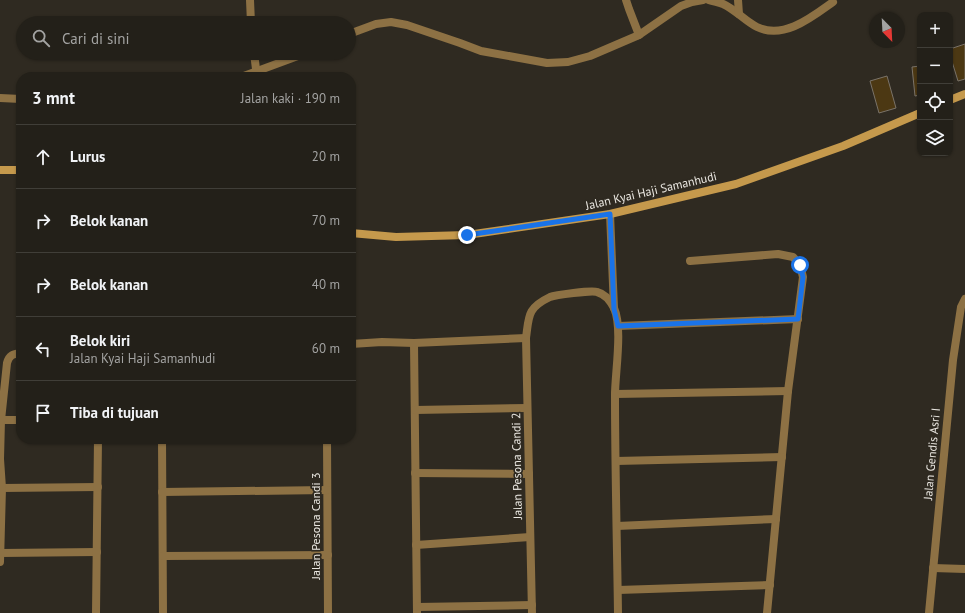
<!DOCTYPE html>
<html lang="id">
<head>
<meta charset="utf-8">
<style>
  body { margin:0; font-family:"PT Sans",sans-serif; background:#2f2d26; color:#f1f3f6 }
  .controls { position:absolute; right:12px; top:12px; display:grid; overflow:hidden; border-radius:8px; box-shadow:0 1px 3px #0004 }
  .controls button { width:36px; height:36px; display:grid; place-items:center; padding:0; border:0; border-bottom:1px solid #403e38; background:#232019; color:#f1f3f6; font:20px sans-serif }
  .compass { position:absolute; left:869px; top:12px; width:36px; height:36px; border-radius:50%; background:#232019; box-shadow:0 1px 3px #0004; rotate:156deg }
  .stop { position:absolute; width:12px; height:12px; margin:-9px; border:3px solid #1a73e8; border-radius:50%; background:#fff }
  .stop.end { background:#1a73e8; border-color:#fff; box-shadow:0 1px 4px #0008 }
  .list { margin:0; padding:0; list-style:none }
  h2 { display:flex; justify-content:space-between; align-items:center; height:52px; margin:0; padding:0 16px; font-size:17px }
  h2 small { font-size:13px; font-weight:400; color:#a3a3a2 }
  .list li { display:grid; grid-template-columns:26px 1fr auto; gap:12px; align-items:center; box-sizing:border-box; height:64px; padding:0 16px; border-top:1px solid #403e38 }
  .list b { display:block; font-size:15px; white-space:nowrap }
  .list p { margin:0; font-size:13px; white-space:nowrap; color:#a3a3a2 }
  .list em { font-size:13px; font-style:normal; color:#a3a3a2 }
  .icon { flex:none; width:22px; height:22px; fill:none; stroke:currentColor; stroke-width:2; stroke-linecap:round; stroke-linejoin:round }
  .map { position:relative; flex:none; width:965px; height:613px; overflow:hidden }
  .search { position:absolute; background:#232019; box-shadow:0 1px 3px #0004; left:16px; top:16px; width:340px; height:44px; display:flex; align-items:center; gap:10px; box-sizing:border-box; padding:0 14px; border-radius:22px; color:#a3a3a2; font-size:15px }
  .panel { position:absolute; background:#232019; box-shadow:0 1px 3px #0004; left:16px; top:72px; width:340px; height:372px; border-radius:16px }
  .map>svg:first-child { display:block }
  .building { fill:#4c3813; stroke:#7a7369 }
  .lines { fill:none; stroke-linecap:round; stroke-linejoin:round }
  .street { stroke:#8d7144; stroke-width:8 }
  .secondary { stroke:#c5994c; stroke-width:8 }
  .route { stroke:#1a73e8; stroke-width:5 }
  .labels { text-anchor:middle; stroke-width:3.5; stroke-linejoin:round; paint-order:stroke }
  .street-label { font-size:12px; fill:#eae7e1; stroke:#2f2a21 }
</style>
</head>
<body>
<div class="map">
<svg width="965" height="613" viewBox="0 0 965 613">
  <rect width="100%" height="100%" fill="#2f2a21"/>
  <!-- building -->
  <g class="building">
    <path d="M965,44V79L958,81L950,55V49Z"/>
    <path d="M920,66V95L915,96L912,67Z"/>
    <path d="M887,76L896,108L879,113L870,81Z"/>
  </g>
  <g class="lines">
    <!-- street -->
    <g class="street">
      <path d="M250,0L251,23"/>
      <path d="M626,0L629,9L639,35"/>
      <path d="M709,0C713,1 719,3 723,4C736,10 745,21 757,27C784,40 812,17 833,2"/>
      <path d="M738,0L739,14"/>
      <path d="M349,34L376,24L391,22L407,25L460,43L481,51L547,63L568,62L590,56L639,35L681,6L692,2L703,0"/>
      <path d="M254,53L257,77"/>
      <path d="M241,77L306,53"/>
      <path d="M0,98L21,99"/>
      <path d="M610,214L614,308"/>
      <path d="M690,261L778,254L793,257L800,265L803,277L788,391L767,613"/>
      <path d="M618,326L798,319"/>
      <path d="M414,343L417,613"/>
      <path d="M351,344L382,342L414,343L526,338"/>
      <path d="M615,394L788,391"/>
      <path d="M415,410L527,408"/>
      <path d="M1,420H21"/>
      <path d="M162,439L163,613"/>
      <path d="M327,439L328,613"/>
      <path d="M616,461L782,457"/>
      <path d="M415,473L529,474"/>
      <path d="M2,488L98,487"/>
      <path d="M162,492L327,490"/>
      <path d="M617,526L776,519"/>
      <path d="M416,545L530,537"/>
      <path d="M1,553L97,552"/>
      <path d="M163,556L328,555"/>
      <path d="M0,562L2,488L0,459L1,420L7,363C9,355 13,354 21,353"/>
      <path d="M933,568L965,569"/>
      <path d="M618,590L770,585"/>
      <path d="M417,607L532,605"/>
      <path d="M96,613L98,439"/>
      <path d="M532,613L526,338C529,316 527,308 550,297C555,295 592,290 597,292C605,294 611,302 614,308C623,328 615,373 615,395C615,468 617,540 618,613"/>
      <path d="M929,613L953,360L961,307L965,299"/>
    </g>
    <!-- secondary -->
    <g class="secondary">
      <path d="M950,100L965,94"/>
      <path d="M0,170H21"/>
      <path d="M351,233L396,237L467,235L610,214L736,184L843,146L920,113"/>
    </g>
  </g>
  <g class="lines">
    <!-- route -->
    <path class="route" d="M467,235L610,214L614,309L618,326L798,319L803,277L800,265"/>
  </g>
  <g class="labels">
    <!-- street labels -->
    <g class="street-label">
      <text transform="translate(651 191) rotate(-13)" y="4">Jalan Kyai Haji Samanhudi</text>
      <text transform="translate(932 454) rotate(-85)" y="4">Jalan Gendis Asri I</text>
      <text transform="translate(517 466) rotate(-91)" y="4">Jalan Pesona Candi 2</text>
      <text transform="translate(316 526) rotate(-90)" y="4">Jalan Pesona Candi 3</text>
    </g>
  </g>
</svg>
<div class="controls">
<button>+</button>
<button>−</button>
<button><svg class="icon" aria-label="locate" viewBox="0 0 24 24"><circle cx="12" cy="12" r="6"/><path d="M12 2v4M12 18v4M2 12h4M18 12h4"/></svg></button>
<button><svg class="icon" aria-label="layers" viewBox="0 0 24 24"><path d="M12 4l9 5-9 5-9-5zM3 14l9 5 9-5"/></svg></button>
</div>
<svg class="compass" viewBox="-18 -18 36 36"><path d="M0-13l5 13h-10z" fill="#e53935"/><path d="M0 13l5-13h-10z" fill="#a3a3a2"/></svg>
<div class="stop" style="left:800px;top:265px"></div>
<div class="stop end" style="left:467px;top:235px"></div>
<div class="search"><svg class="icon" aria-label="search" viewBox="0 0 24 24"><circle cx="10" cy="10" r="6"/><path d="M15 15l6 6"/></svg>Cari di sini</div>
<section class="panel">
<h2>3 mnt<small>Jalan kaki · 190 m</small></h2>
<ul class="list">
<li><svg class="icon" aria-label="ahead" viewBox="0 0 24 24"><path d="M12 20V5M6 11l6-6 6 6"/></svg><div><b>Lurus</b></div><em>20 m</em></li>
<li><svg class="icon" aria-label="right" viewBox="0 0 24 24"><path d="M7 20v-9h11M14 6l5 5-5 5"/></svg><div><b>Belok kanan</b></div><em>70 m</em></li>
<li><svg class="icon" aria-label="right" viewBox="0 0 24 24"><path d="M7 20v-9h11M14 6l5 5-5 5"/></svg><div><b>Belok kanan</b></div><em>40 m</em></li>
<li><svg class="icon" aria-label="left" viewBox="0 0 24 24"><path d="M17 20v-9H6M10 6l-5 5 5 5"/></svg><div><b>Belok kiri</b><p>Jalan Kyai Haji Samanhudi</p></div><em>60 m</em></li>
<li><svg class="icon" aria-label="arrive" viewBox="0 0 24 24"><path d="M6 21V4h12l-3 4 3 4H6"/></svg><div><b>Tiba di tujuan</b></div></li>
</ul>
</section>
</div>
</body>
</html>
